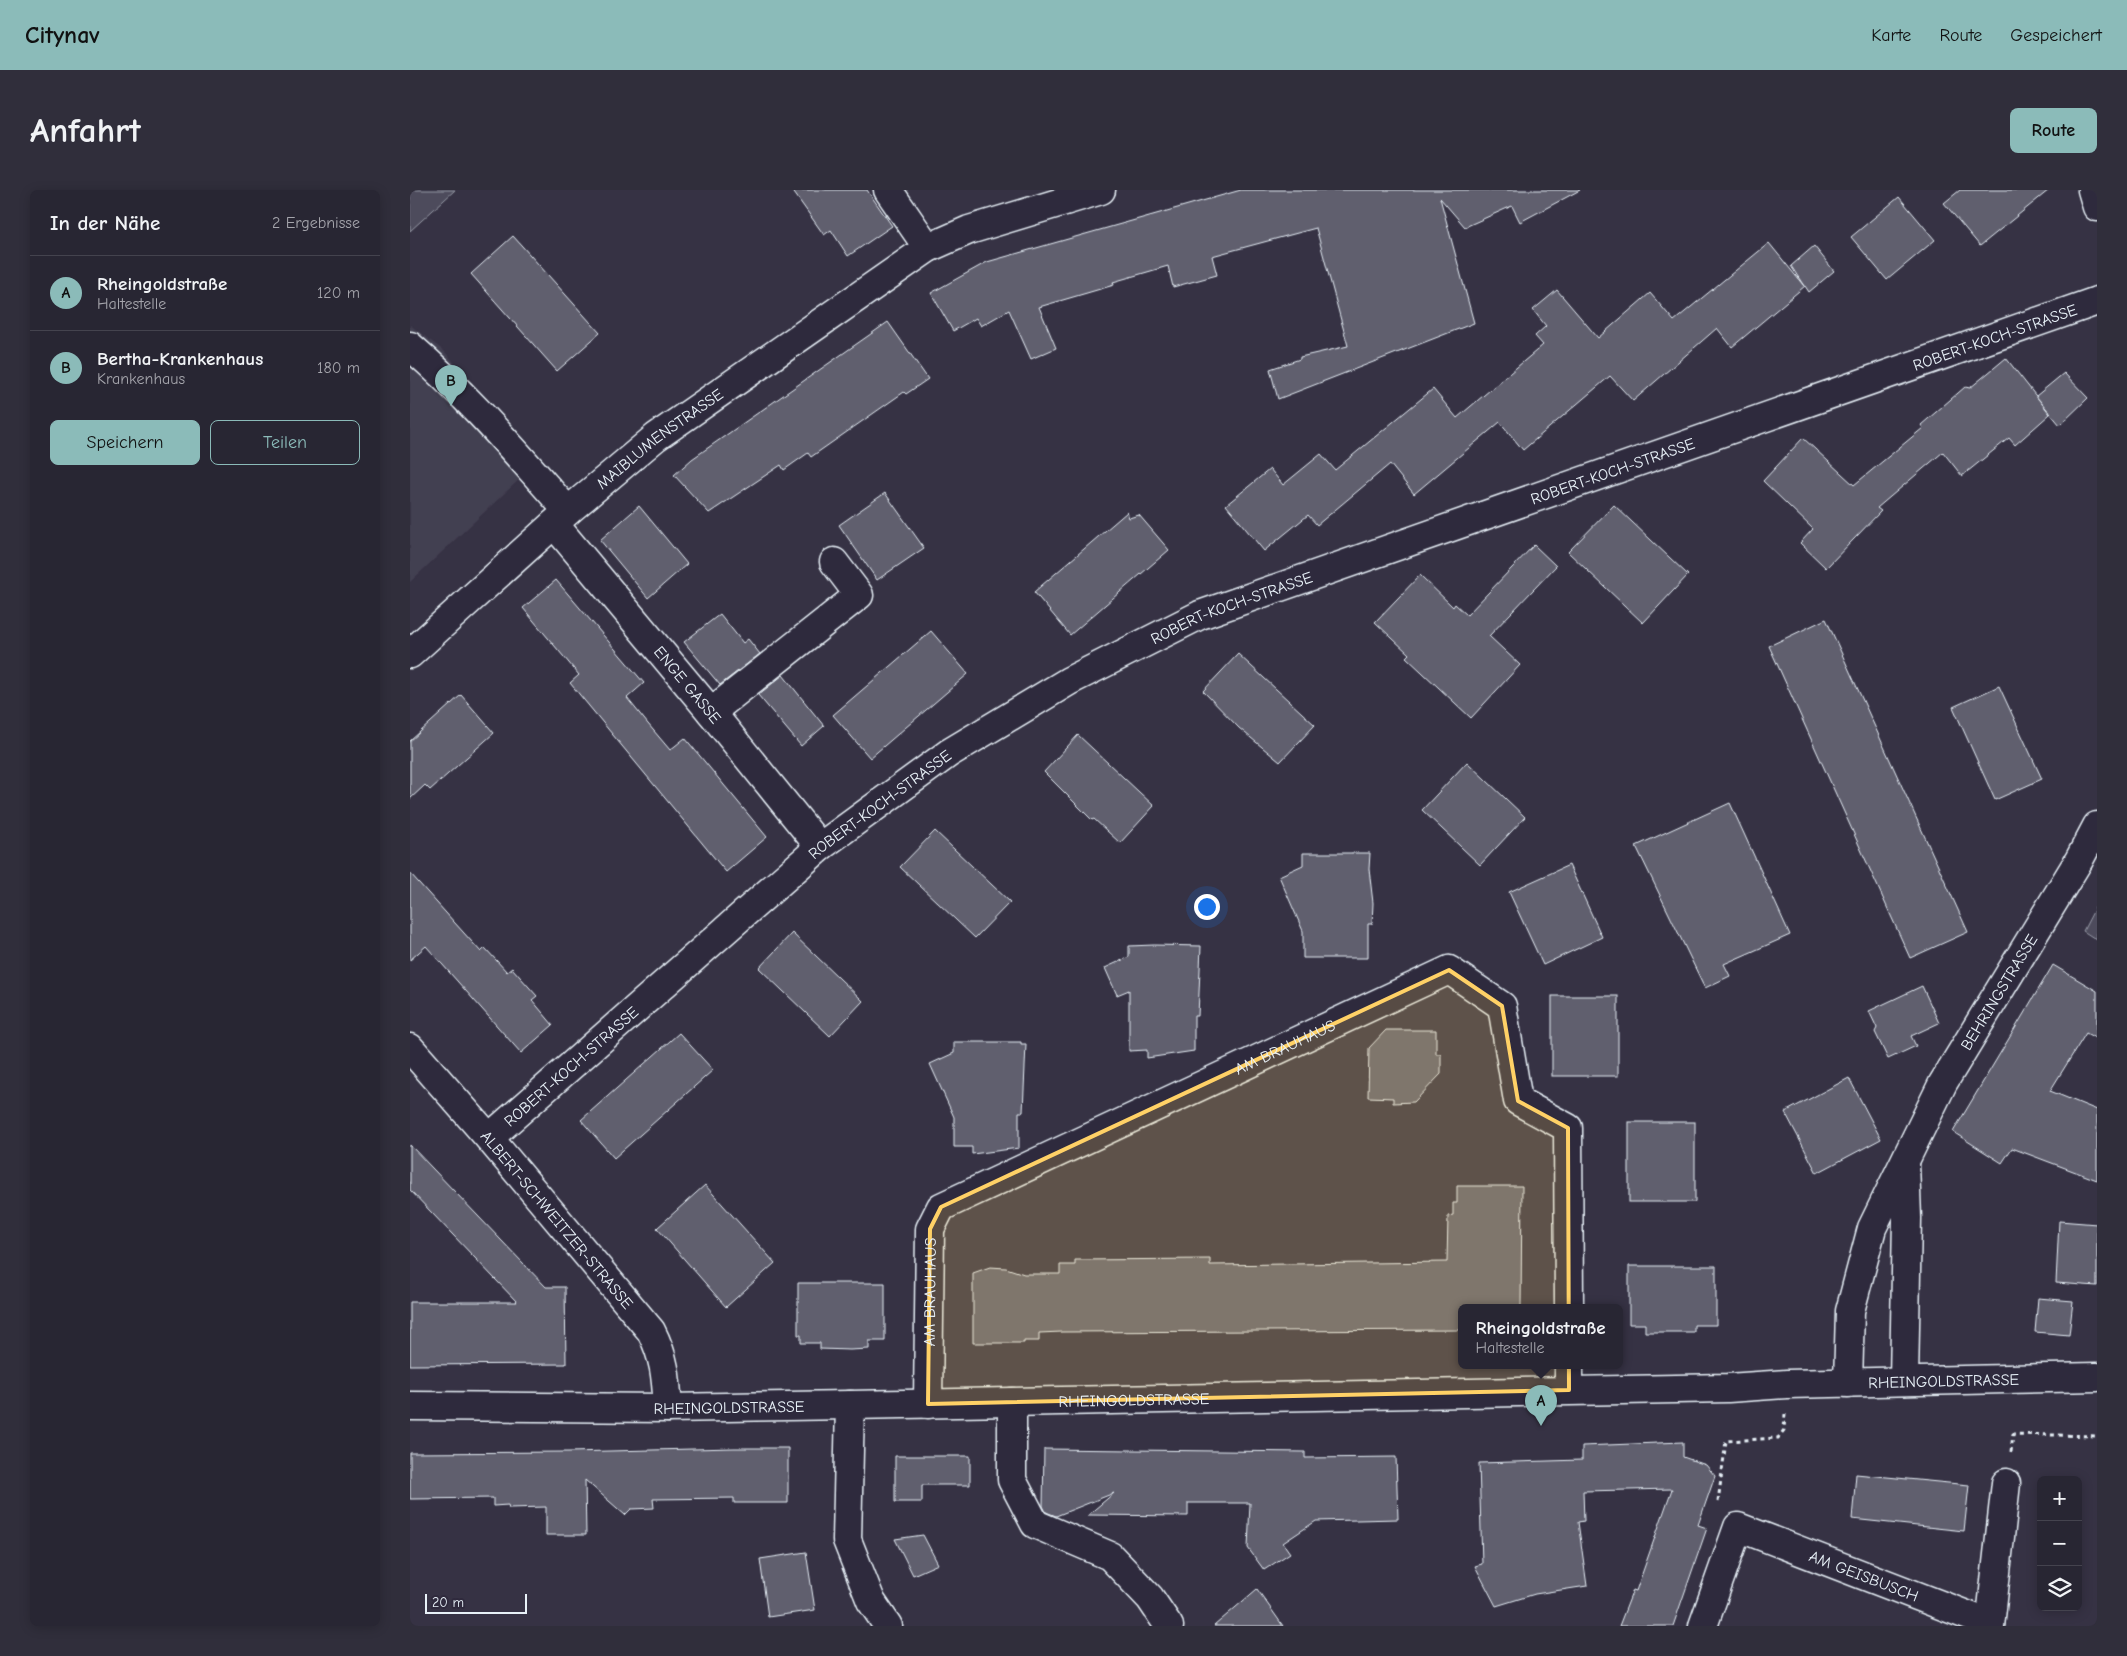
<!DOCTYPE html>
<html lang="de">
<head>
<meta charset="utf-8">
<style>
  body { margin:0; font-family:"Comic Neue",sans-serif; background:#302e3b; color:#f1f3f6 }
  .controls { position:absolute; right:15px; bottom:15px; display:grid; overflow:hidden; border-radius:8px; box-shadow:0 2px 12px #0003 }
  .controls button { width:45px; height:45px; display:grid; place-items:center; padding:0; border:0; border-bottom:1px solid #44434e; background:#282633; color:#f1f3f6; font:25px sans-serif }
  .scale { position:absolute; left:15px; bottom:12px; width:102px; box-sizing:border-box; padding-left:5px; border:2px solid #e8f1f8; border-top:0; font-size:14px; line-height:18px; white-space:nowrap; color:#e8f1f8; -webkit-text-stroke:4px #2f2a3d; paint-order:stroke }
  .you { position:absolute; left:796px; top:716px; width:18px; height:18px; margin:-12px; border:4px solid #fff; border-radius:50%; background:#1a73e8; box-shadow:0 0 0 8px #1a73e833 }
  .badge { display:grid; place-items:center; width:32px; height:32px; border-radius:50%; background:#8bbbb9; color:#111; font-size:16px; font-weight:700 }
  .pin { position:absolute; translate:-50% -41px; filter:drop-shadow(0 1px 2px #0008) }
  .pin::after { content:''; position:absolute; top:26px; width:18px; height:15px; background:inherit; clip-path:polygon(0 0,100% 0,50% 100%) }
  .popup { position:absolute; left:1048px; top:1114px; width:165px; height:65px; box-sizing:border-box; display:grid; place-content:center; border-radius:8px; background:#282633; filter:drop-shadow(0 1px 4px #0005); font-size:16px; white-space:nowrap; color:#a5a5ac }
  .popup b { font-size:19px; color:#f1f3f6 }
  .popup::after { content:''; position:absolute; left:50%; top:100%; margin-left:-10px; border:10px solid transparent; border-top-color:#282633 }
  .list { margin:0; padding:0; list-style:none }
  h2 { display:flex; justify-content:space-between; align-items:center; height:65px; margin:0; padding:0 20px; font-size:21px }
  h2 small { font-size:16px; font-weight:400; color:#a5a5ac }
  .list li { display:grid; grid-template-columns:32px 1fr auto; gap:15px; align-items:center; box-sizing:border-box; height:75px; padding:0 20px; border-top:1px solid #44434e }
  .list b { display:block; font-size:19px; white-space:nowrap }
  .list p { margin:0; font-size:16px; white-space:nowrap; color:#a5a5ac }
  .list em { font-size:16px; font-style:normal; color:#a5a5ac }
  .actions { display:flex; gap:10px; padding:15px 20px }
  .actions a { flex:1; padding:11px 0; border:1px solid #8bbbb9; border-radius:8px; text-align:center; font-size:18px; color:#8bbbb9 }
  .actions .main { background:#8bbbb9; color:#111 }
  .icon { flex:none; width:28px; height:28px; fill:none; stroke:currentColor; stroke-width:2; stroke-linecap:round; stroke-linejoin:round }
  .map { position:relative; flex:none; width:1687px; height:1436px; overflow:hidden; border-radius:8px }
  header { display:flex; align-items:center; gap:30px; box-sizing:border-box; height:70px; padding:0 25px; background:#8bbbb9; color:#111 }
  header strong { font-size:24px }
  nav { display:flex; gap:28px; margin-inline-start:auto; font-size:18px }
  .intro { display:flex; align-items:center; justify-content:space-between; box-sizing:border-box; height:120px; padding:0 30px }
  h1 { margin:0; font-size:35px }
  .button { padding:12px 22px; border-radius:8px; background:#8bbbb9; color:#111; font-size:18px; font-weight:700 }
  main { display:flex; gap:30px; padding:0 30px }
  aside { flex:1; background:#282633; border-radius:8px; box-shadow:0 2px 12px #0003 }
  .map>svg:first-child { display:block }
  .built { fill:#433f51 }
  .green { fill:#4d4b5c; stroke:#9a9eaa }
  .building { fill:#605e6e; stroke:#e8f1f8 }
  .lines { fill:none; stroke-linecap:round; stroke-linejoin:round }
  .minor-casing { stroke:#e8f1f8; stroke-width:31 }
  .path { stroke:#e8f1f8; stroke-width:3; stroke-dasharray:4 4; stroke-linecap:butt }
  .minor { stroke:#2f2a3d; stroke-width:28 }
  .marked { fill:#ffd166; fill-opacity:0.2; stroke:#ffd166; stroke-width:4; stroke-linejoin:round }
  .labels { text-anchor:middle; stroke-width:4.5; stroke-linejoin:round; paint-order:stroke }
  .street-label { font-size:16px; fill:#e8f1f8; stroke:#2f2a3d }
</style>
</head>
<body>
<header>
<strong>Citynav</strong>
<nav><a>Karte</a><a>Route</a><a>Gespeichert</a></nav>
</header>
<div class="intro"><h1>Anfahrt</h1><a class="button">Route</a></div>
<main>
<aside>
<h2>In der Nähe<small>2 Ergebnisse</small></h2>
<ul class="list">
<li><span class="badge">A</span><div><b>Rheingoldstraße</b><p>Haltestelle</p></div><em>120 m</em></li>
<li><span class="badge">B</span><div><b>Bertha-Krankenhaus</b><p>Krankenhaus</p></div><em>180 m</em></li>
</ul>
<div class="actions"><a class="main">Speichern</a><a>Teilen</a></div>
</aside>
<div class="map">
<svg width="1687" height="1436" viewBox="0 0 1687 1436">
  <rect width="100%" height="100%" fill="#363244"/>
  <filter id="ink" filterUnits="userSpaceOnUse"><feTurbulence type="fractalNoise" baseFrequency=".02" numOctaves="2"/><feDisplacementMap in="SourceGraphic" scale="10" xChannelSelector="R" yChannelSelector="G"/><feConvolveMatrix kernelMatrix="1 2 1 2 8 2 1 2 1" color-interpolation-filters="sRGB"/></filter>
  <g filter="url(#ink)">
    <!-- built -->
    <path class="built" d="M0,135L34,161L130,270L0,392Z"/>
    <!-- green -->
    <g class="green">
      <path d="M0,0H45L0,41Z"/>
      <path d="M1687,714V750L1673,741Z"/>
    </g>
    <!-- building -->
    <g class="building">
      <path d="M382,0H457L482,36L438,66L421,40L414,45Z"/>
      <path d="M831,0H1170L1110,32L1102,16L1055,37L1030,8L1064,133L868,209L860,179L890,169V167L938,156L906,38L802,66L807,85L763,97L758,76L703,92L704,95L629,117L646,158L621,169L599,120L571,136L566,128L543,141L521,103L577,72Z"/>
      <path d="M1550,0H1639L1570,56L1534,13Z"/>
      <path d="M1489,7L1525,50L1477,90L1441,47Z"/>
      <path d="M103,46L190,143L147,181L61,84Z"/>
      <path d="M1359,53L1394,96L1381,76L1404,56L1424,81L1399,102L1395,96L1322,157L1307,138L1223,211L1200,186L1113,260L1090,232L1004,304L980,274L907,335L898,325L854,361L816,315L860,279L873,295L911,264L925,280L1023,199L1047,228L1133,155L1125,146L1136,136L1123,120L1147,100L1188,148L1240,103L1264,131Z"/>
      <path d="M478,132L518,189L496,204L494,202L401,267L398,263L374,280L371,275L299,323L264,285L282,269Z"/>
      <path d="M1596,168L1640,224L1605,255L1599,248L1552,286L1533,262L1467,318L1471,321L1416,378L1390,353L1403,339L1353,291L1393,248L1444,295L1513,238L1511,235L1555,197L1560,198Z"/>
      <path d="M1654,183L1678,208L1650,235L1626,206Z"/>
      <path d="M475,303L514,358L467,390L429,335Z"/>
      <path d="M1204,315L1278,385L1233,433L1158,362Z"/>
      <path d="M229,316L277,374L238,408L190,350Z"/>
      <path d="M717,322L719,328L729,325L759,360L660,445L624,402Z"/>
      <path d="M1124,355L1146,376L1079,446L1110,475L1061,528L996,467L999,464L965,432L1010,385L1043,417L1045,414L1057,425Z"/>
      <path d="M146,390L234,493L217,508L238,534L260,560L275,548L357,647L316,682L160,493L169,485L113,418Z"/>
      <path d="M310,424L333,453L338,449L350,464L310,495L274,452Z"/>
      <path d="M1416,429L1558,742L1500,768L1359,456Z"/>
      <path d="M521,441L558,484L460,568L423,525Z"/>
      <path d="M828,464L905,535L870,572L829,538L793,501Z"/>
      <path d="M373,485L414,536L391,556L348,505Z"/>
      <path d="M1589,496L1632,589L1585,610L1543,517Z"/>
      <path d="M51,505L84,543L20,600L15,595L0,609V551Z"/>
      <path d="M668,545L744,616L710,653L684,629L682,630L634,582Z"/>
      <path d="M1057,572L1115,627L1070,675L1012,620Z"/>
      <path d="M1320,613L1380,745L1314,774L1320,786L1295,798L1226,656Z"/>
      <path d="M525,641L600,712L565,748L490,677Z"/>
      <path d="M893,663H960L959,679L963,713L962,734H958V768H893V741L869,686L893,675Z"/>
      <path d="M1159,675L1192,747L1133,775L1099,702Z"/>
      <path d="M0,683L71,762L75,758L97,782L102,778L127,806L122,810L143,835L111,863L16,756L0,770Z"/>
      <path d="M382,743L453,811L420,846L349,778Z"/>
      <path d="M744,755L791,756L788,826H784V861L737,868V860L719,861V800L707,805L695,778L719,767V756Z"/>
      <path d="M1643,775L1687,801V849L1676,843L1640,901L1687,920V990L1602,958L1592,973L1543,942Z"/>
      <path d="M1512,796L1529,833L1501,846L1506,856L1478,869L1465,842L1467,838L1459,821Z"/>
      <rect x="1142" y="806" width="66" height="80"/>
      <path d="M976,840H1026V864H1031V884L1004,912L983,913V908L958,907L959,858Z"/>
      <path d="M269,843L303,880L204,968L171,930Z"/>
      <path d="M544,852H611V854H616L613,922H609V958L562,964V957H544V927L520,874L544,863Z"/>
      <path d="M1439,888L1471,949L1407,983L1375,922Z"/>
      <rect x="1219" y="932" width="66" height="80"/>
      <path d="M0,955L136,1097H155L156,1174L0,1175V1112H107L0,1000Z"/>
      <path d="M295,995L365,1073L316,1117L247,1038Z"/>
      <path d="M1047,996H1112L1111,1117H1052V1140L652,1142L629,1143V1151H614V1153H563V1083L580,1077L596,1078L614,1084H650V1075H665V1070L800,1069V1075L1037,1072L1038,1026L1043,1025V1013H1047Z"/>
      <path d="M1649,1031L1687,1034V1096L1646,1093Z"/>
      <path d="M1219,1076H1306V1135H1284V1142H1235V1134H1219Z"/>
      <path d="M388,1093H475V1151H459V1159L440,1160L410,1159V1153H391V1145H388Z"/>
      <path d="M1628,1108L1663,1111L1659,1145L1625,1142Z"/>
      <path d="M1273,1252V1267L1296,1275L1305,1286L1288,1335L1297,1338L1263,1436H1209L1223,1400L1226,1401L1262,1299L1173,1301L1174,1331L1168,1332L1177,1396L1125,1404L1086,1416L1065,1376L1072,1374L1069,1273L1172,1270V1256Z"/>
      <path d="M324,1258H378V1313H324V1308L243,1309L244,1318L221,1319L215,1325L175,1290L176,1345H136V1317L99,1318L98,1315L83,1316V1308L0,1309V1263L159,1262Z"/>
      <path d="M634,1259L895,1262V1268L986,1267L988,1329L906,1331L873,1353L880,1363L854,1380L838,1358L840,1313H778V1326L678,1325L704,1303L646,1326L636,1322L633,1316Z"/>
      <path d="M485,1266H560V1295H512V1312H485Z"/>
      <path d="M1446,1284L1559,1295L1554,1341L1442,1329Z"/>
      <path d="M513,1345L528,1374L503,1385L485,1349Z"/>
      <path d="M396,1362L405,1420L358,1427L350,1369Z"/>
      <path d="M847,1399L873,1436H804Z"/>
    </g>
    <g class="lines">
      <!-- minor casing -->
      <g class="minor-casing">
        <g id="minor">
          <path d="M478,0L518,58"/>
          <path d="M1682,0L1687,17"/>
          <path d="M0,156C58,206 107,264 158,321"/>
          <path id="s1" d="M144,334L301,522L410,657"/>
          <path id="s2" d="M0,464L158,321L246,247L518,58L559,40L691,0"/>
          <path d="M301,522L449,405L424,372"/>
          <path id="s3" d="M0,858L79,948L241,1141C255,1168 256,1188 258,1218"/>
          <path id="s4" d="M79,948L410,657L539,563L659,491L790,425L1687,111"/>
          <path d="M1159,1175V1200"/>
          <path d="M1494,1191L1497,1028L1495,973"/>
          <path id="s5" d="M1438,1193L1440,1121L1462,1038L1533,893L1669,670L1687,636"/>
          <path d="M602,1212V1290L625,1334L700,1366L740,1408L759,1436"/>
          <path id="s6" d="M518,1214L520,1039L531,1017L1039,780L1092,816L1108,911L1158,938L1159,1117"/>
          <path d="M440,1215L437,1350L461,1411L478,1436"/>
          <path id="s7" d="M0,1216L258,1218L440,1215L1318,1198L1377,1194L1687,1187"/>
          <path id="s8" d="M1293,1436L1328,1337L1580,1434"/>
          <path d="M1580,1436L1596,1293"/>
        </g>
      </g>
      <!-- path -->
      <g class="path">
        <path d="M1601,1262L1603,1244L1687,1246"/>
        <path d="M1308,1312L1316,1251L1368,1248L1374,1240L1375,1224"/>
      </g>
      <!-- minor -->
      <use href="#minor" class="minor"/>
    </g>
  </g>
  <!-- marked area -->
  <path class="marked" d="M1039,780L1092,816L1108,911L1158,938L1159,1200L518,1214L520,1039L531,1017Z"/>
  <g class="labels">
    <!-- street labels -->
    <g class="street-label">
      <text dy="6" stroke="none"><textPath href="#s4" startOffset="1729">ROBERT-KOCH-STRASSE</textPath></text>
      <text dy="6" stroke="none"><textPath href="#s2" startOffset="330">MAIBLUMENSTRASSE</textPath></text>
      <text dy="6" stroke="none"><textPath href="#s4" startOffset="1324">ROBERT-KOCH-STRASSE</textPath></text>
      <text dy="6" stroke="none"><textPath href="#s4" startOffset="919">ROBERT-KOCH-STRASSE</textPath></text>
      <text dy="6" stroke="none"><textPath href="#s1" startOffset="209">ENGE GASSE</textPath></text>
      <text dy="6" stroke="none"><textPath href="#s4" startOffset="514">ROBERT-KOCH-STRASSE</textPath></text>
      <text dy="6" stroke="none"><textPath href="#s5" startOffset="426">BEHRINGSTRASSE</textPath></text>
      <text dy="6" stroke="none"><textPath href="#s6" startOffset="579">AM BRAUHAUS</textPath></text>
      <text dy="6" stroke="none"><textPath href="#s4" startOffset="109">ROBERT-KOCH-STRASSE</textPath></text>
      <text dy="6" stroke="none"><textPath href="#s3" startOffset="226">ALBERT-SCHWEITZER-STRASSE</textPath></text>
      <text dy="6" stroke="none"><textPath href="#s6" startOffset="112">AM BRAUHAUS</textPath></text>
      <text dy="6" stroke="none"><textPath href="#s7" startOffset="1534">RHEINGOLDSTRASSE</textPath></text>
      <text dy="6" stroke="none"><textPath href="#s7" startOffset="724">RHEINGOLDSTRASSE</textPath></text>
      <text dy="6" stroke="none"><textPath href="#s7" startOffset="319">RHEINGOLDSTRASSE</textPath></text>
      <text dy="6" stroke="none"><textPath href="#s8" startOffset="240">AM GEISBUSCH</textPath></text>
    </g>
  </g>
</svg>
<div class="controls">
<button>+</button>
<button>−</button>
<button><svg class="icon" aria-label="layers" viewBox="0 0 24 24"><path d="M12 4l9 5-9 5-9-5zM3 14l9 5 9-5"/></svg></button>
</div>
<div class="scale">20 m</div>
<div class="you"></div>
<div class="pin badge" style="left:1131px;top:1236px">A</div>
<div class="popup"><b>Rheingoldstraße</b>Haltestelle</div>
<div class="pin badge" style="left:41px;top:216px">B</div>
</div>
</main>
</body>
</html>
